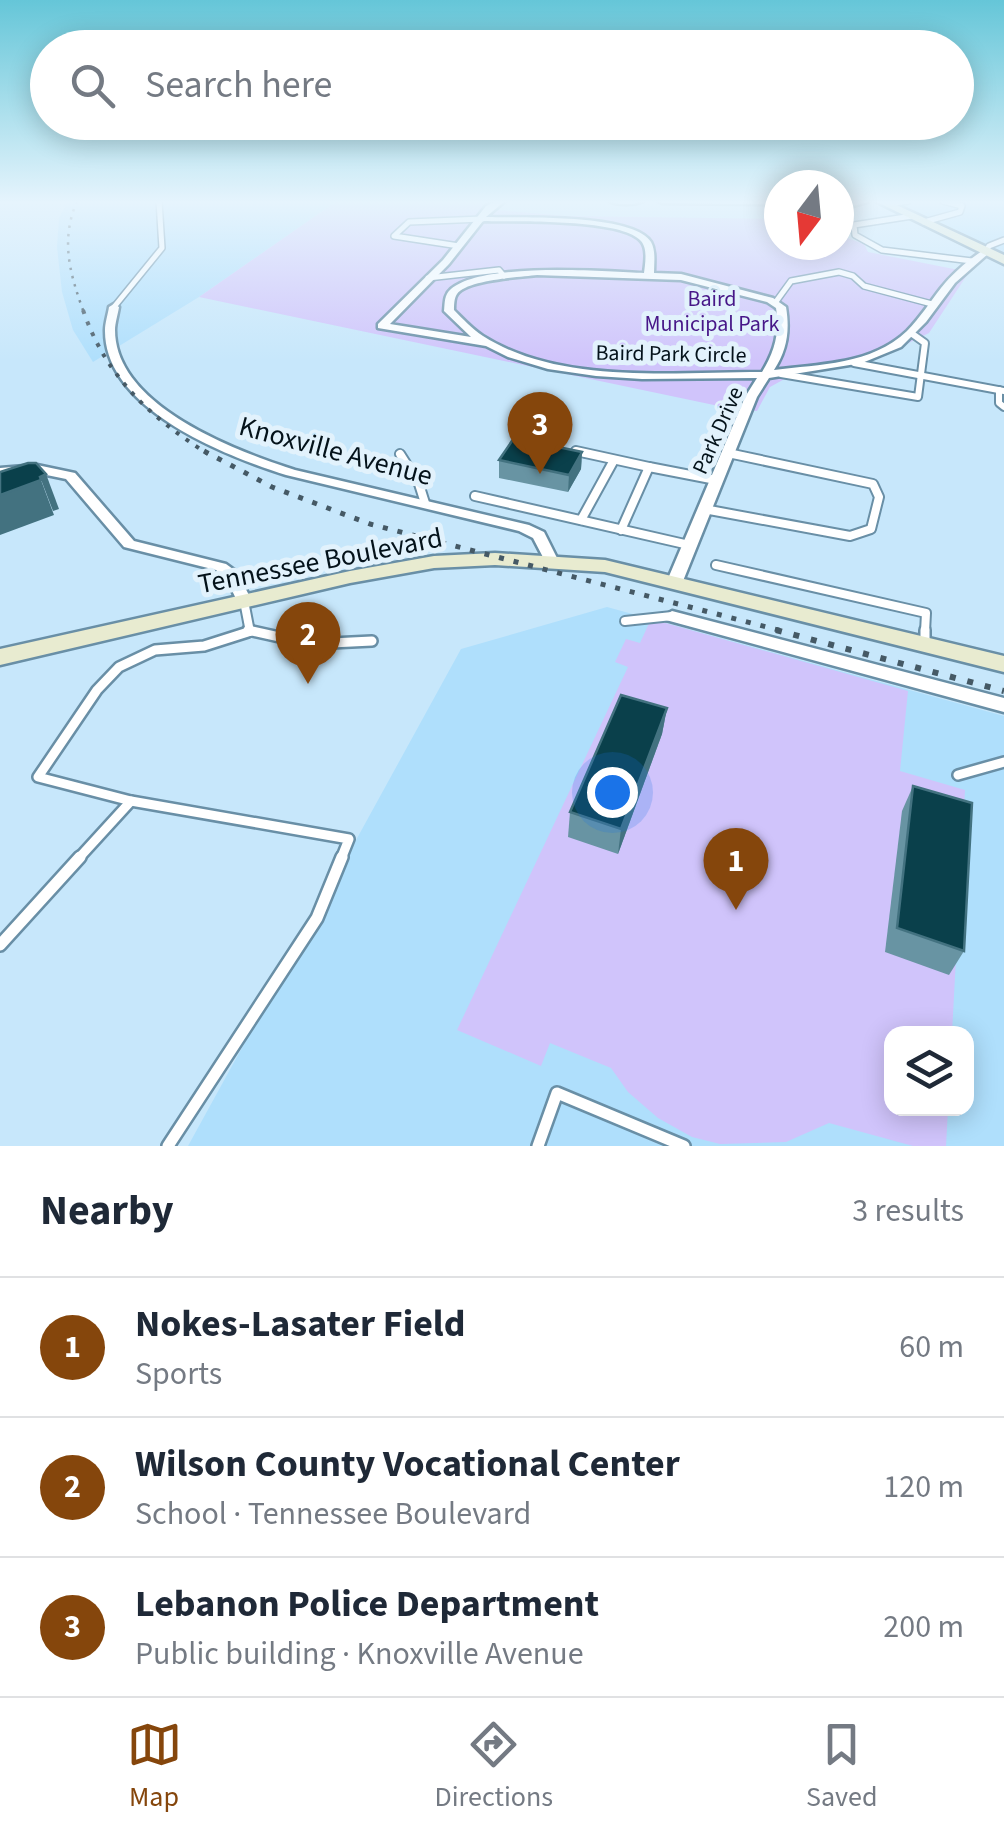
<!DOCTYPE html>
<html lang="en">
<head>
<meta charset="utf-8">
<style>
  body { margin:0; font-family:"Source Sans 3",sans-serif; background:#f2f2f3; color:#1f2937 }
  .controls { position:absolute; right:30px; bottom:30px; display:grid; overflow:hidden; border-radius:20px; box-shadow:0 5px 25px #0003 }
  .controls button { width:90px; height:90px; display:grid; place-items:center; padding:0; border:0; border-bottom:2px solid #e0e1e3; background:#fff; color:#1f2937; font:50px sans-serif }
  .compass { position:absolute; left:764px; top:170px; width:90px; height:90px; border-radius:50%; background:#fff; box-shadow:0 5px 25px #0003; rotate:196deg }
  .you { position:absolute; left:612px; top:792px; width:35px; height:35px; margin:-25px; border:8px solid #fff; border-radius:50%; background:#1a73e8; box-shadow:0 0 0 15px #1a73e833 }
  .badge { display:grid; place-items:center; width:65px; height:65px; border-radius:50%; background:#85460c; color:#fff; font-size:32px; font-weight:700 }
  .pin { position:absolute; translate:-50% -82px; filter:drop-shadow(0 2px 5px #0008) }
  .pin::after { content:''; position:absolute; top:52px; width:35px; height:30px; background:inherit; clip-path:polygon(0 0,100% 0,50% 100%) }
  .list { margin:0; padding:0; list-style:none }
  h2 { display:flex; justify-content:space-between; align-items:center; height:130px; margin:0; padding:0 40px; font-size:42px }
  h2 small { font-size:32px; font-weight:400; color:#747a83 }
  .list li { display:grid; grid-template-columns:65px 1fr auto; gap:30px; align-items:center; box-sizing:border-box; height:140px; padding:0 40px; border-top:2px solid #e0e1e3 }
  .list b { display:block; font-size:38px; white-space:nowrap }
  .list p { margin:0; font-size:32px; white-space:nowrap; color:#747a83 }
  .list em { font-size:32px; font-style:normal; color:#747a83 }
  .icon { flex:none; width:55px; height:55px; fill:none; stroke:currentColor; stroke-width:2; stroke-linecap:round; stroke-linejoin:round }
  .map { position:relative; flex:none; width:1004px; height:1146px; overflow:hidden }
  .search { position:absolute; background:#fff; box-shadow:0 5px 25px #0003; left:30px; right:30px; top:30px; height:110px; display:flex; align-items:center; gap:25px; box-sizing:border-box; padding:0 35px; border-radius:55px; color:#747a83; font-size:38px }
  .sheet { height:550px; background:#fff }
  nav { display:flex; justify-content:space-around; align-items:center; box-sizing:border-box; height:140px; border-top:2px solid #e0e1e3; background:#fff; font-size:28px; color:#747a83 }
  nav a { display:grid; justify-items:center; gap:5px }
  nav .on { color:#85460c }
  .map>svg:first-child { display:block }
  .built { fill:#afdffc; fill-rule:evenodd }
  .green { fill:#d0c4fb }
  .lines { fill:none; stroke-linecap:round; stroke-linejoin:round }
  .lane-far4-casing { stroke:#698fa6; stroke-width:8 }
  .lane-far3-casing { stroke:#698fa6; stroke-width:10 }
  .lane-far2-casing { stroke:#698fa6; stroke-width:12 }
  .lane-far1-casing { stroke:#698fa6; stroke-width:14 }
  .lane-casing { stroke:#698fa6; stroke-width:16 }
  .street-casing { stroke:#698fa6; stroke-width:5 }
  .secondary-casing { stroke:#698fa6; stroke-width:5 }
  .lane-far4 { stroke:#fff; stroke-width:5 }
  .lane-far3 { stroke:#fff; stroke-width:6 }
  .lane-far2 { stroke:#fff; stroke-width:8 }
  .lane-far1 { stroke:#fff; stroke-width:9 }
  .lane { stroke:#fff; stroke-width:11 }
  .street { fill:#fff; fill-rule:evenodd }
  .secondary { fill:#e8ebd0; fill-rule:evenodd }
  .rail-far3 { stroke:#455965; stroke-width:2.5; stroke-dasharray:2.5 6; stroke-linecap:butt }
  .rail-far2 { stroke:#455965; stroke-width:4; stroke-dasharray:4 8; stroke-linecap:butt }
  .rail-far1 { stroke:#455965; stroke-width:5; stroke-dasharray:5 10; stroke-linecap:butt }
  .rail { stroke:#455965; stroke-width:6; stroke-dasharray:6 12; stroke-linecap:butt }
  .wall { fill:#6894a3 }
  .shaded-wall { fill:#437280 }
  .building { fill:#0a404b; stroke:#437280; stroke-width:2.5 }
  .labels { text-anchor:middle; stroke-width:10; stroke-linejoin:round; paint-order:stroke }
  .far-park-label { font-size:22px; fill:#471788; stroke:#e2f2fc }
  .far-street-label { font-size:22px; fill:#04121a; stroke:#e2f2fc }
  .street-label { font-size:28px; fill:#04121a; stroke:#e2f2fc }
</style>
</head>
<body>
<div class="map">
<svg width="1004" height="1146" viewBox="0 0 1004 1146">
  <rect width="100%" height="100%" fill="#c7e7fb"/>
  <!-- built -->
  <g class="built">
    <path d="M68,201H337L199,297L93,362L73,330L62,292L57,247L59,218Z"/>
    <path d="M889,201H1004V258Z"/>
    <path d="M607,607L1004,716V1146H188L461,649ZM892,1034H966V1108H892Z"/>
  </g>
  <!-- green -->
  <g class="green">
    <path d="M337,201H497L485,209L566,216L779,219V245H839V235L864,244L868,252L969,272L929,333L876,359L790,376L770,387L757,411L733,409L199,297Z"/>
    <path d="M651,619L908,691L900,771L965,790L952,1033L892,1034V1108L948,1109L946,1146H913L829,1123L786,1142L720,1144L692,1137L658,1118L628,1092L611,1068L550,1043L541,1066L457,1030L628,667L615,662L626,639L640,643Z"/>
  </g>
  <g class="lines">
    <!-- lane-far4 casing -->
    <g class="lane-far4-casing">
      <g id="lane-far4">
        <path d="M887,204L908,201"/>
        <path d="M912,216L854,225L855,235L882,250L972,261"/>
        <path d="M924,222L960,212L962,206L943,201"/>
        <path d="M459,246L394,236L409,222L482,219"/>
        <path d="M985,253L989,246L1004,240"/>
        <path d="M428,278L499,270L504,276"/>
        <path d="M775,303L791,281L839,272L853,276L864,286L932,304"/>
        <path d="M114,307L162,248L159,201"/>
      </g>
    </g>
    <!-- lane-far3 casing -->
    <g class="lane-far3-casing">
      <g id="lane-far3">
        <path d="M854,363L1004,391"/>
        <path d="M781,374L918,397L925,343L911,333"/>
        <path d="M999,390V403L1004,407"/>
        <path d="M575,451L587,454"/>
      </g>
    </g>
    <!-- lane-far2 casing -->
    <g class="lane-far2-casing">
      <g id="lane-far2">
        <path d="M576,451L649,467"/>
        <path d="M400,454L419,484L425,503"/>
        <path d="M475,496L689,545"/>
        <path d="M704,509L850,536L871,529L879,497L873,484L728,453"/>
        <path d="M581,520L614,460"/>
        <path d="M621,530L649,467L716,480"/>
        <path d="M716,565L926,613L925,632"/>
        <path d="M244,601L250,632"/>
        <path d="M625,621L672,616"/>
      </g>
    </g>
    <!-- lane-far1 casing -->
    <g class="lane-far1-casing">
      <g id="lane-far1">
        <path d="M248,630L311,644L372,641"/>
        <path d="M925,644V630"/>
        <path d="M958,775L1004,762"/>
        <path d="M131,801L38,777L97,690L119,667L155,650L204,646L248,632"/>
        <path d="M78,859L131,801L349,839L341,859"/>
      </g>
    </g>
    <!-- lane casing -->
    <g class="lane-casing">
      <g id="lane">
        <path d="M0,945L80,857"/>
        <path d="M168,1146L317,918L342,857"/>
        <path d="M538,1146L557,1093L684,1146"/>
      </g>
    </g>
    <!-- street casing -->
    <g class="street-casing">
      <g id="street">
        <path d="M496,201H505L486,217C519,218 633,213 651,242C656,251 654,263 654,273L681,274L773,298L786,307C790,331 787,350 774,370C820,364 871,365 907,331C920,318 930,302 941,288C953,273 966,262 982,251L989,253L955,283L926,322L901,347L862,363L769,378L757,397L683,581L675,586L667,581L745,397L757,378L642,379L596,376L548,369L508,357L486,346L378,328V324L443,260L486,206ZM483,221C514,222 621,218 641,241C648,249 645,264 644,273C602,271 482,262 451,289C444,295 445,302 444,311L471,337L390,324L449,264ZM537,275L681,280L767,302L776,308C780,332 775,351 762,372C674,372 560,385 483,336C472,329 463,319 454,310C454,306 454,298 457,294C467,280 520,277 537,275Z"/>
        <path d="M609,201H643C635,205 617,205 609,201Z"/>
        <path d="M658,201H773L774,202L770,204L662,203Z"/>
        <path d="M858,201H870L839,210V206Z"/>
        <path d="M114,304L119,307C118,314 115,323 115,330C115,406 236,451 295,470L529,525L544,532L558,560L551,565L546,563L533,538L519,531L286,475C226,456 104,409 105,330C105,323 108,314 109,307Z"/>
        <path d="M37,465L75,473L134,541L226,564L237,572L252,601L249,605H239L226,578L216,570L124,547L66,479L37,473L0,476V468Z"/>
        <path d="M672,611L1004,698V712L666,620L664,616Z"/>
      </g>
    </g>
    <!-- secondary casing -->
    <g class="secondary-casing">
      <g id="secondary">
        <path d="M875,201H888L1004,255V264Z"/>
        <path d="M495,553L605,560L1004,656V672L605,572L495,565L434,568L350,583L0,665V649L350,571L434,556Z"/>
      </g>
    </g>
    <!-- lane-far4 -->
    <use href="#lane-far4" class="lane-far4"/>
    <!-- lane-far3 -->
    <use href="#lane-far3" class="lane-far3"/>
    <!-- lane-far2 -->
    <use href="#lane-far2" class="lane-far2"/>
    <!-- lane-far1 -->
    <use href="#lane-far1" class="lane-far1"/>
    <!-- lane -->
    <use href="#lane" class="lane"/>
    <!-- street -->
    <use href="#street" class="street"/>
    <!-- secondary -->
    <use href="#secondary" class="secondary"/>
    <!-- rail-far3 -->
    <path class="rail-far3" d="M77,201C60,241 70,274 84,313"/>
    <!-- rail-far2 -->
    <path class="rail-far2" d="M83,310C106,377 150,417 208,454"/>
    <!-- rail-far1 -->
    <path class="rail-far1" d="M204,451L272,487L370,524L786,632"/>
    <!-- rail -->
    <path class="rail" d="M776,630L1004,691"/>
  </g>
  <!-- wall -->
  <g class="wall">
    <path d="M582,452L581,469L568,492L499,478V460Z"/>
    <path d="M667,708L662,734L618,854L568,837L570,812Z"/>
    <path d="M913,786L964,951L949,975L885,952L902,811Z"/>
  </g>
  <!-- shaded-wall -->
  <g class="shaded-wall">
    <path d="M582,452L581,469L568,492L569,475Z"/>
    <path d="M46,474L59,509L53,511L40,477Z"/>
    <path d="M41,480L54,515L0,535V495Z"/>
    <path d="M667,708L662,734L618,854L621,829Z"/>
  </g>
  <!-- building -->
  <g class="building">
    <path d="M514,438L582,452L569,475L499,460Z"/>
    <path d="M28,463H36L46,474L40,477L41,480L0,495V472Z"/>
    <path d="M621,695L667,708L621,829L570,812Z"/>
    <path d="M913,786L972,803L964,951L897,928Z"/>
  </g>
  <!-- sky -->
  <linearGradient id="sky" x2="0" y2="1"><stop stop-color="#65c6d8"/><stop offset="0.56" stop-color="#e6f4fd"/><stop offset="1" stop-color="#e6f4fd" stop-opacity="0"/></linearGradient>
  <rect width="1004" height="361" fill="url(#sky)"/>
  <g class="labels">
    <!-- far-park labels -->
    <g class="far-park-label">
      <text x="712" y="306">Baird<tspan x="712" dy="25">Municipal Park</tspan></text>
    </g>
    <!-- far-street labels -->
    <g class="far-street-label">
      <text transform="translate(671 353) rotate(1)" y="8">Baird Park Circle</text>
      <text transform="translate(717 430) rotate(-66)" y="8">Park Drive</text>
    </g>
    <!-- street labels -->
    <g class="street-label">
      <text transform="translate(336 450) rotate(15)" y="10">Knoxville Avenue</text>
      <text transform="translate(320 560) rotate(-11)" y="10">Tennessee Boulevard</text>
    </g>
  </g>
</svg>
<div class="controls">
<button><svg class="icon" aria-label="layers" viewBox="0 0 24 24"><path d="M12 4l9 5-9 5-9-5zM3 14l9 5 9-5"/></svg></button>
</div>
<svg class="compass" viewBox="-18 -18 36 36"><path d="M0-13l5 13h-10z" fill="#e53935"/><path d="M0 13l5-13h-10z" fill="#747a83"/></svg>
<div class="you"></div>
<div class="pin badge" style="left:736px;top:910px">1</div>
<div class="pin badge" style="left:308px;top:684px">2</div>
<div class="pin badge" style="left:540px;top:474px">3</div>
<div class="search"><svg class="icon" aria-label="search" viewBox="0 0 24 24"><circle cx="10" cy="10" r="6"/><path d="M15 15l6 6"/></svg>Search here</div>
</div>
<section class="sheet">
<h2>Nearby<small>3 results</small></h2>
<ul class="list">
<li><span class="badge">1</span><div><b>Nokes-Lasater Field</b><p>Sports</p></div><em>60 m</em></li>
<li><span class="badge">2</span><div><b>Wilson County Vocational Center</b><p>School · Tennessee Boulevard</p></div><em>120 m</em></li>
<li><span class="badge">3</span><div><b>Lebanon Police Department</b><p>Public building · Knoxville Avenue</p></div><em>200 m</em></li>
</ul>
</section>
<nav>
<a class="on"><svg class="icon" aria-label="map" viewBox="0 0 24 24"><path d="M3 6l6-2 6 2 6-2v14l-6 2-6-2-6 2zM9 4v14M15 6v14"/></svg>Map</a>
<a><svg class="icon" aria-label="directions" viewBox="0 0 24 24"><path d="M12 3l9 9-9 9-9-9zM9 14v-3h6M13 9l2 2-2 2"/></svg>Directions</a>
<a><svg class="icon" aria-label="saved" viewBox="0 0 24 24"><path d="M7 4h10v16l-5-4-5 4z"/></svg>Saved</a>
</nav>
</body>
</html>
